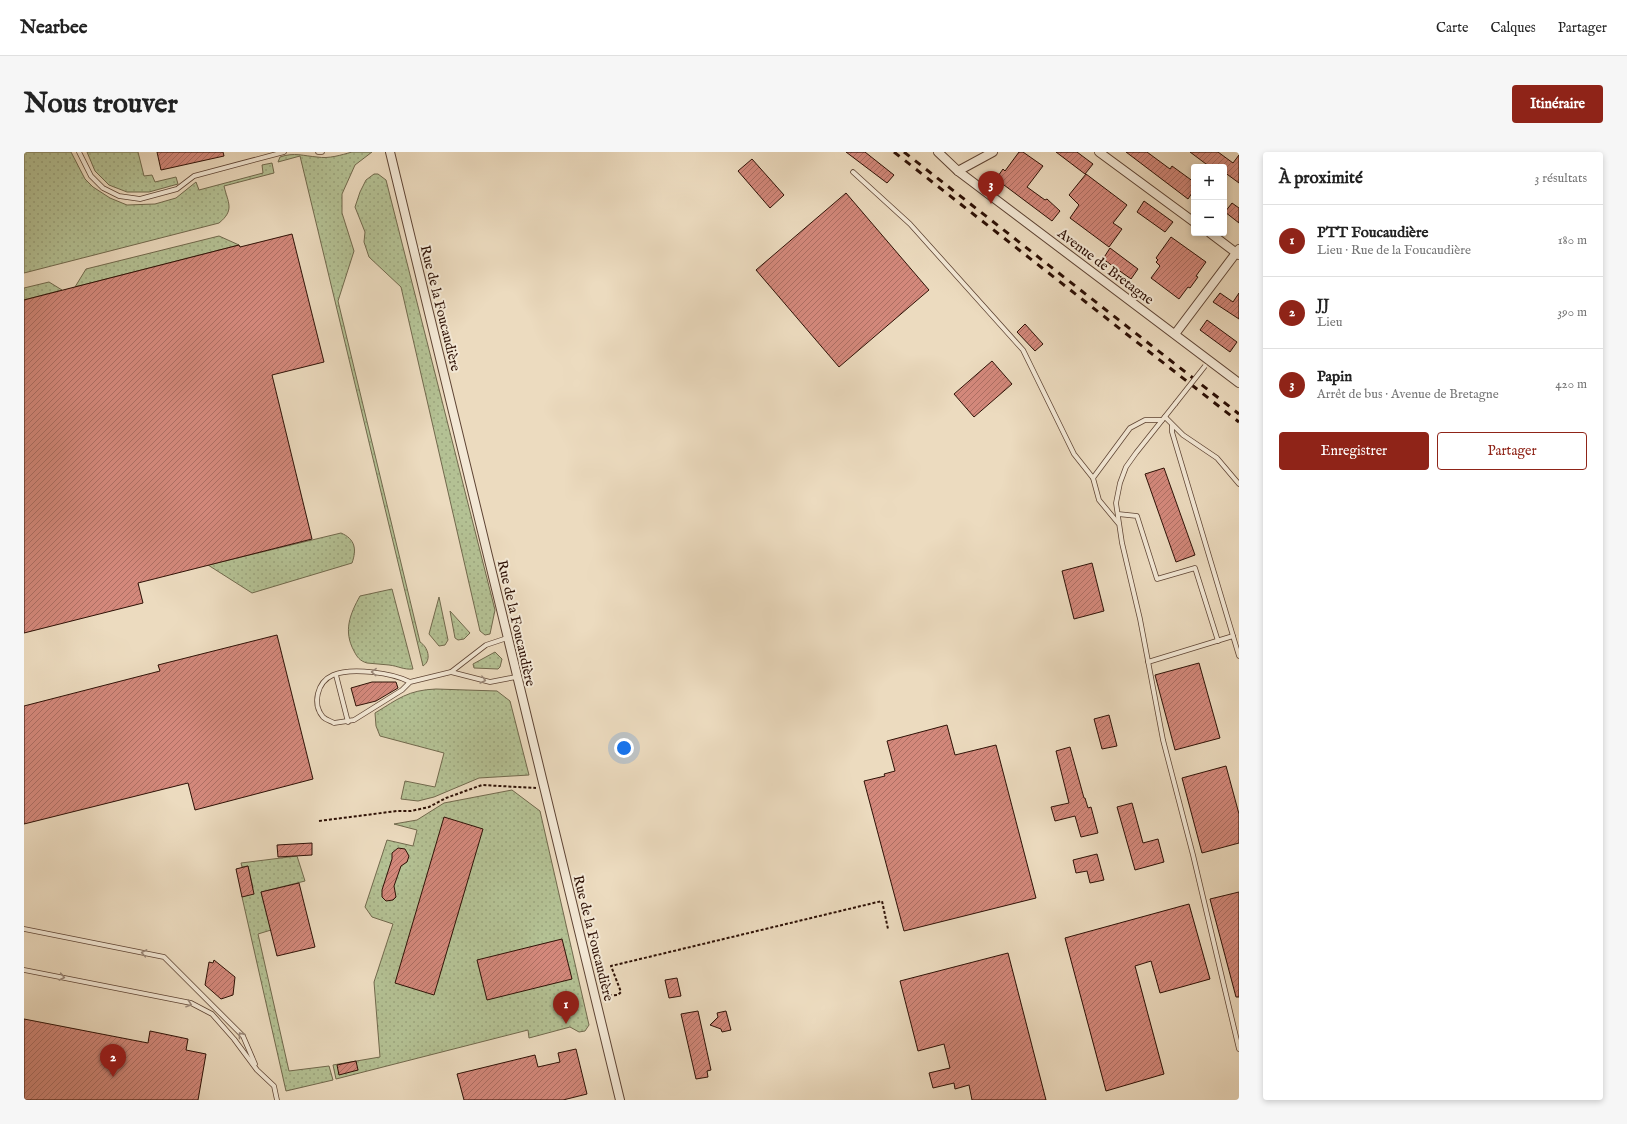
<!DOCTYPE html>
<html lang="fr">
<head>
<meta charset="utf-8">
<style>
  body { margin:0; font-family:"IM FELL English",serif; background:#f6f6f6; color:#222 }
  .controls { position:absolute; right:12px; top:12px; display:grid; overflow:hidden; border-radius:4px; box-shadow:0 2px 6px #0003 }
  .controls button { width:36px; height:36px; display:grid; place-items:center; padding:0; border:0; border-bottom:1px solid #e0e0e0; background:#fff; color:#222; font:20px sans-serif }
  .you { position:absolute; left:600px; top:596px; width:14px; height:14px; margin:-10px; border:3px solid #fff; border-radius:50%; background:#1a73e8; box-shadow:0 0 0 6px #1a73e833 }
  .badge { display:grid; place-items:center; width:26px; height:26px; border-radius:50%; background:#8f2418; color:#fff; font-size:13px; font-weight:700 }
  .pin { position:absolute; translate:-50% -33px; filter:drop-shadow(0 1px 2px #0008) }
  .pin::after { content:''; position:absolute; top:21px; width:14px; height:12px; background:inherit; clip-path:polygon(0 0,100% 0,50% 100%) }
  .list { margin:0; padding:0; list-style:none }
  h2 { display:flex; justify-content:space-between; align-items:center; height:52px; margin:0; padding:0 16px; font-size:17px }
  h2 small { font-size:13px; font-weight:400; color:#767676 }
  .list li { display:grid; grid-template-columns:26px 1fr auto; gap:12px; align-items:center; box-sizing:border-box; height:72px; padding:0 16px; border-top:1px solid #e0e0e0 }
  .list b { display:block; font-size:15px; white-space:nowrap }
  .list p { margin:0; font-size:13px; white-space:nowrap; color:#767676 }
  .list em { font-size:13px; font-style:normal; color:#767676 }
  .actions { display:flex; gap:8px; padding:12px 16px }
  .actions a { flex:1; padding:9px 0; border:1px solid #8f2418; border-radius:4px; text-align:center; font-size:14px; color:#8f2418 }
  .actions .main { background:#8f2418; color:#fff }
  .map { position:relative; flex:none; width:1215px; height:948px; overflow:hidden; border-radius:4px }
  header { display:flex; align-items:center; gap:24px; box-sizing:border-box; height:56px; padding:0 20px; background:#fff; border-bottom:1px solid #e0e0e0 }
  header strong { font-size:19px }
  nav { display:flex; gap:22px; margin-inline-start:auto; font-size:14px }
  .intro { display:flex; align-items:center; justify-content:space-between; box-sizing:border-box; height:96px; padding:0 24px }
  h1 { margin:0; font-size:28px }
  .button { padding:10px 18px; border-radius:4px; background:#8f2418; color:#fff; font-size:14px; font-weight:700 }
  main { display:flex; gap:24px; padding:0 24px }
  aside { flex:1; background:#fff; border-radius:4px; box-shadow:0 2px 6px #0003 }
  .map>svg:first-child { display:block }
  .grass { fill:url(#grass-dots); stroke:#71694d }
  .building { fill:url(#building-hatch); stroke:#2e1106 }
  .lines { fill:none; stroke-linecap:round; stroke-linejoin:round }
  .lane-casing { stroke:#5e4434; stroke-width:5.5 }
  .street-casing { stroke:#5e4434; stroke-width:10 }
  .path { stroke:#2e1106; stroke-width:2; stroke-dasharray:3 2; stroke-linecap:butt }
  .lane { stroke:#f3e8d5; stroke-width:4 }
  .street { stroke:#f3e8d5; stroke-width:8 }
  .rail { stroke:#2e1106; stroke-width:3; stroke-dasharray:7 7; stroke-linecap:butt }
  .lane-bridge-casing { stroke:#5e4434; stroke-width:5.5; stroke-linecap:butt }
  .lane-bridge { stroke:#f3e8d5; stroke-width:4 }
  .oneway { stroke:#9a8778 }
  .labels { text-anchor:middle; stroke-width:4; stroke-linejoin:round; paint-order:stroke }
  .street-label { font-size:14px; fill:#2e1106; stroke:#f3e8d5 }
</style>
</head>
<body>
<header>
<strong>Nearbee</strong>
<nav><a>Carte</a><a>Calques</a><a>Partager</a></nav>
</header>
<div class="intro"><h1>Nous trouver</h1><a class="button">Itinéraire</a></div>
<main>
<div class="map">
<svg width="1215" height="948" viewBox="0 0 1215 948">
  <defs>
    <pattern id="grass-dots" width="8" height="8" patternUnits="userSpaceOnUse"><rect width="8" height="8" fill="#b4c194"/><path d="M2 2h.1M6 6h.1" fill="none" stroke="#9ba57e" stroke-width="1.8" stroke-linecap="round"/></pattern>
    <pattern id="building-hatch" width="6" height="6" patternUnits="userSpaceOnUse"><rect width="6" height="6" fill="#d3887b"/><path d="M-1 1l2-2M0 6l6-6M5 7l2-2" fill="none" stroke="#ac6e63"/></pattern>
  </defs>
  <rect width="100%" height="100%" fill="#ecdbbf"/>
  <filter id="stains"><feTurbulence type="fractalNoise" baseFrequency=".005" numOctaves="4"/><feColorMatrix values="0 0 0 0 .2 0 0 0 0 .09 0 0 0 0 .02 0 0 0 .5 -.17"/></filter>
  <radialGradient id="worn" r=".72"><stop offset=".6" stop-color="#630" stop-opacity="0"/><stop offset="1" stop-color="#630" stop-opacity=".3"/></radialGradient>
  <!-- grass -->
  <g class="grass">
    <path d="M0,0H47L61,27L69,35L86,46L103,53L131,52L152,46L172,30L175,38L239,21L238,13L248,11L250,21L200,34C204,51 211,58 195,71L0,121Z"/>
    <path d="M63,0H114L120,24L128,23L131,30L152,25L154,32L125,40H103L85,33L71,19Z"/>
    <path d="M328,0H348L331,13L318,42V61L330,99L314,149L396,490C404,495 408,508 399,514L276,4L254,10L256,5C270,0 280,4 293,5C305,7 317,3 328,0Z"/>
    <path d="M350,22H354L362,28L471,458L466,482L461,483L456,479L377,135L345,105L340,90L341,80L331,55L336,40L342,28Z"/>
    <path d="M195,84L215,93L51,135L62,117Z"/>
    <path d="M25,130L38,138L0,148V136Z"/>
    <path d="M317,381C331,387 333,397 328,411L228,441L184,413Z"/>
    <path d="M368,437L389,517C380,518 374,514 365,513C358,512 350,512 343,511C336,509 333,505 330,499C319,479 326,462 336,444Z"/>
    <path d="M415,445L424,488L421,493L415,494L405,482Z"/>
    <path d="M426,459L446,481L440,487L434,488L431,486Z"/>
    <path d="M471,500L478,507L476,515L474,517L450,516L449,512Z"/>
    <path d="M412,537L473,539L486,549L505,623L455,626L410,645L394,649L377,647L381,629L411,635L420,601L356,584L352,574L351,561C374,547 384,538 412,537Z"/>
    <path d="M488,638L516,659L565,873L561,879L555,880L546,875L505,886L504,878L312,927L309,913L356,905L350,830L369,772L348,765L341,755L363,688L389,694L393,678L370,672L393,668L420,651Z"/>
    <path d="M273,704L281,729L237,740L247,778L234,782L265,919L305,914L309,928L262,939L218,745L223,738L229,736L224,714L218,715L217,711Z"/>
  </g>
  <!-- building -->
  <g class="building">
    <path d="M133,0H199L200,4L137,18Z"/>
    <path d="M822,0H841L870,23L863,31Z"/>
    <path d="M995,0H999L1019,14L1003,35L1021,48L1023,47L1036,59L1028,69L972,27L979,17L981,19Z"/>
    <path d="M1032,0H1053L1069,12L1061,22Z"/>
    <path d="M1102,0H1123L1146,17L1148,14L1170,30V38L1164,47Z"/>
    <path d="M1166,0H1194L1209,11L1215,3V31L1200,20V15H1186Z"/>
    <path d="M728,7L760,43L746,56L714,19Z"/>
    <path d="M1062,22L1103,53L1089,71L1098,77L1085,95L1046,66L1055,53L1045,43Z"/>
    <path d="M822,41L905,138L815,215L732,118Z"/>
    <path d="M1120,49L1149,70L1141,80L1113,60Z"/>
    <path d="M1208,51L1215,56V71L1201,60Z"/>
    <path d="M268,82L300,210L248,223L288,387L114,431L119,451L0,481V148L215,93L216,95Z"/>
    <path d="M1147,85L1182,110L1172,124L1174,125L1166,136L1164,135L1155,147L1127,126L1136,114L1132,110L1134,108L1132,106Z"/>
    <path d="M1086,96L1114,117L1107,127L1079,107Z"/>
    <path d="M1196,141L1209,150L1215,141V167L1189,150Z"/>
    <path d="M1183,168L1213,190L1206,200L1176,178Z"/>
    <path d="M1001,172L1019,192L1011,199L993,180Z"/>
    <path d="M968,209L988,232L950,265L930,242Z"/>
    <path d="M1140,316L1171,403L1152,410L1121,322Z"/>
    <path d="M1068,411L1080,459L1050,467L1038,419Z"/>
    <path d="M253,483L289,627L171,658L164,631L0,672V554L136,519L134,513Z"/>
    <path d="M1175,511L1196,586L1151,598L1131,523Z"/>
    <path d="M348,530H372L374,536L352,549L332,554L327,536Z"/>
    <path d="M1085,563L1093,594L1078,597L1070,567Z"/>
    <path d="M923,573L931,603L972,593L1012,746L880,779L840,629L861,624L860,622L871,619L863,589Z"/>
    <path d="M1046,595L1060,646H1061L1064,656L1067,655L1074,681L1057,685L1051,664L1031,669L1027,655L1045,651L1032,599Z"/>
    <path d="M1202,614L1215,662V691L1178,701L1158,626Z"/>
    <path d="M1108,651L1119,691L1134,687L1140,710L1111,718L1093,655Z"/>
    <path d="M420,665L459,677L410,843L371,831Z"/>
    <path d="M288,691V703L254,705L253,693Z"/>
    <path d="M374,696L381,697L385,704L383,710L377,714L370,734L372,745L369,748L362,749L358,745V738L368,707V701Z"/>
    <path d="M1073,702L1080,728L1066,731L1063,719L1052,721L1049,708Z"/>
    <path d="M224,714L230,742L218,745L212,717Z"/>
    <path d="M275,731L291,795L253,804L237,740Z"/>
    <path d="M1215,740V845H1212L1186,747Z"/>
    <path d="M1165,752L1186,827L1136,841L1127,809L1111,814L1140,922L1082,939L1041,786Z"/>
    <path d="M538,787L548,827L463,848L453,808Z"/>
    <path d="M984,801L1022,948H948L945,933L931,937L930,931L909,936L905,921L926,916L920,892L894,899L876,829Z"/>
    <path d="M190,808L211,825L209,843L197,847L181,833L185,810L189,811Z"/>
    <path d="M653,826L657,844L645,846L641,828Z"/>
    <path d="M674,859L687,918L683,919L684,925L672,927L657,862Z"/>
    <path d="M702,859L707,878L698,880L697,877L686,873L694,865L693,861Z"/>
    <path d="M0,867L124,891L126,879L164,887L162,898L182,902L174,948H0Z"/>
    <path d="M552,897L563,942L539,948H440L433,922L511,903L514,915L536,910L534,901Z"/>
    <path d="M332,909L334,918L315,923L313,913Z"/>
  </g>
  <g class="lines">
    <!-- lane casing -->
    <g class="lane-casing">
      <g id="lane">
        <path d="M55,0L67,24L79,36L95,44L116,47L153,37L170,24L260,0"/>
        <path d="M294,0H298"/>
        <path d="M829,20L886,72L999,198L1050,302L1069,326L1075,348L1094,371"/>
        <path d="M1151,252L1112,301L1102,315L1096,331L1092,351L1098,391L1116,467L1139,588L1169,703L1215,897"/>
        <path d="M1141,265L1159,283L1193,306L1215,332"/>
        <path d="M1148,273V280L1215,504"/>
        <path d="M1069,326L1106,276L1121,268H1138"/>
        <path d="M1094,362L1113,364L1133,427L1171,416L1194,489"/>
        <path d="M1124,510L1209,484"/>
        <path d="M427,520L466,530L492,525"/>
        <path d="M312,523L324,570"/>
        <path d="M386,530C369,521 328,515 309,523C293,530 288,552 299,565C302,568 307,569 310,571L330,568L378,538L386,530L427,520L462,493L483,486"/>
        <path d="M0,777L140,805L219,884L231,912"/>
        <path d="M0,818L167,851L188,862L210,887L233,918L250,934L253,948"/>
      </g>
    </g>
    <!-- street casing -->
    <g class="street-casing">
      <g id="street">
        <path d="M366,0L596,948"/>
        <path d="M914,0L934,19L1215,231"/>
        <path d="M1075,0L1170,70"/>
        <path d="M934,19L969,0"/>
        <path d="M1186,81L1215,103"/>
        <path d="M1151,182L1215,97"/>
      </g>
    </g>
    <!-- path -->
    <g class="path">
      <path d="M295,669L373,659H387L405,655L422,646L458,633L512,636"/>
      <path d="M580,844L594,843L597,840L587,814L858,749L864,777"/>
    </g>
    <!-- lane -->
    <use href="#lane" class="lane"/>
    <!-- street -->
    <use href="#street" class="street"/>
    <!-- rail -->
    <g class="rail">
      <path d="M870,0L1215,270"/>
      <path d="M880,0L1215,262"/>
    </g>
    <!-- lane-bridge casing -->
    <g class="lane-bridge-casing">
      <path id="lane-bridge" d="M1151,252L1181,214"/>
    </g>
    <!-- lane-bridge -->
    <use href="#lane-bridge" class="lane-bridge"/>
  </g>
  <!-- one-way arrows -->
  <defs><path id="oneway-chevron" d="M-2-3.5L2.5 0L-2 3.5" fill="none" stroke-width="1.6" stroke-linecap="round" stroke-linejoin="round"/></defs>
  <g class="oneway">
    <use href="#oneway-chevron" transform="translate(350 520) rotate(-178)"/>
    <use href="#oneway-chevron" transform="translate(459 528) rotate(14)"/>
    <use href="#oneway-chevron" transform="translate(120 801) rotate(-169)"/>
    <use href="#oneway-chevron" transform="translate(38 825) rotate(11)"/>
    <use href="#oneway-chevron" transform="translate(165 852) rotate(19)"/>
    <use href="#oneway-chevron" transform="translate(217 883) rotate(-128)"/>
  </g>
  <g class="labels">
    <!-- street labels -->
    <g class="street-label">
      <text transform="translate(1082 114) rotate(37)" y="5">Avenue de Bretagne</text>
      <text transform="translate(417 156) rotate(76)" y="5">Rue de la Foucaudière</text>
      <text transform="translate(493 471) rotate(77)" y="5">Rue de la Foucaudière</text>
      <text transform="translate(570 786) rotate(76)" y="5">Rue de la Foucaudière</text>
    </g>
  </g>
  <rect width="100%" height="100%" filter="url(#stains)"/>
  <rect width="100%" height="100%" fill="url(#worn)"/>
</svg>
<div class="controls">
<button>+</button>
<button>−</button>
</div>
<div class="you"></div>
<div class="pin badge" style="left:542px;top:872px">1</div>
<div class="pin badge" style="left:89px;top:925px">2</div>
<div class="pin badge" style="left:967px;top:52px">3</div>
</div>
<aside>
<h2>À proximité<small>3 résultats</small></h2>
<ul class="list">
<li><span class="badge">1</span><div><b>PTT Foucaudière</b><p>Lieu · Rue de la Foucaudière</p></div><em>180 m</em></li>
<li><span class="badge">2</span><div><b>JJ</b><p>Lieu</p></div><em>390 m</em></li>
<li><span class="badge">3</span><div><b>Papin</b><p>Arrêt de bus · Avenue de Bretagne</p></div><em>420 m</em></li>
</ul>
<div class="actions"><a class="main">Enregistrer</a><a>Partager</a></div>
</aside>
</main>
</body>
</html>
